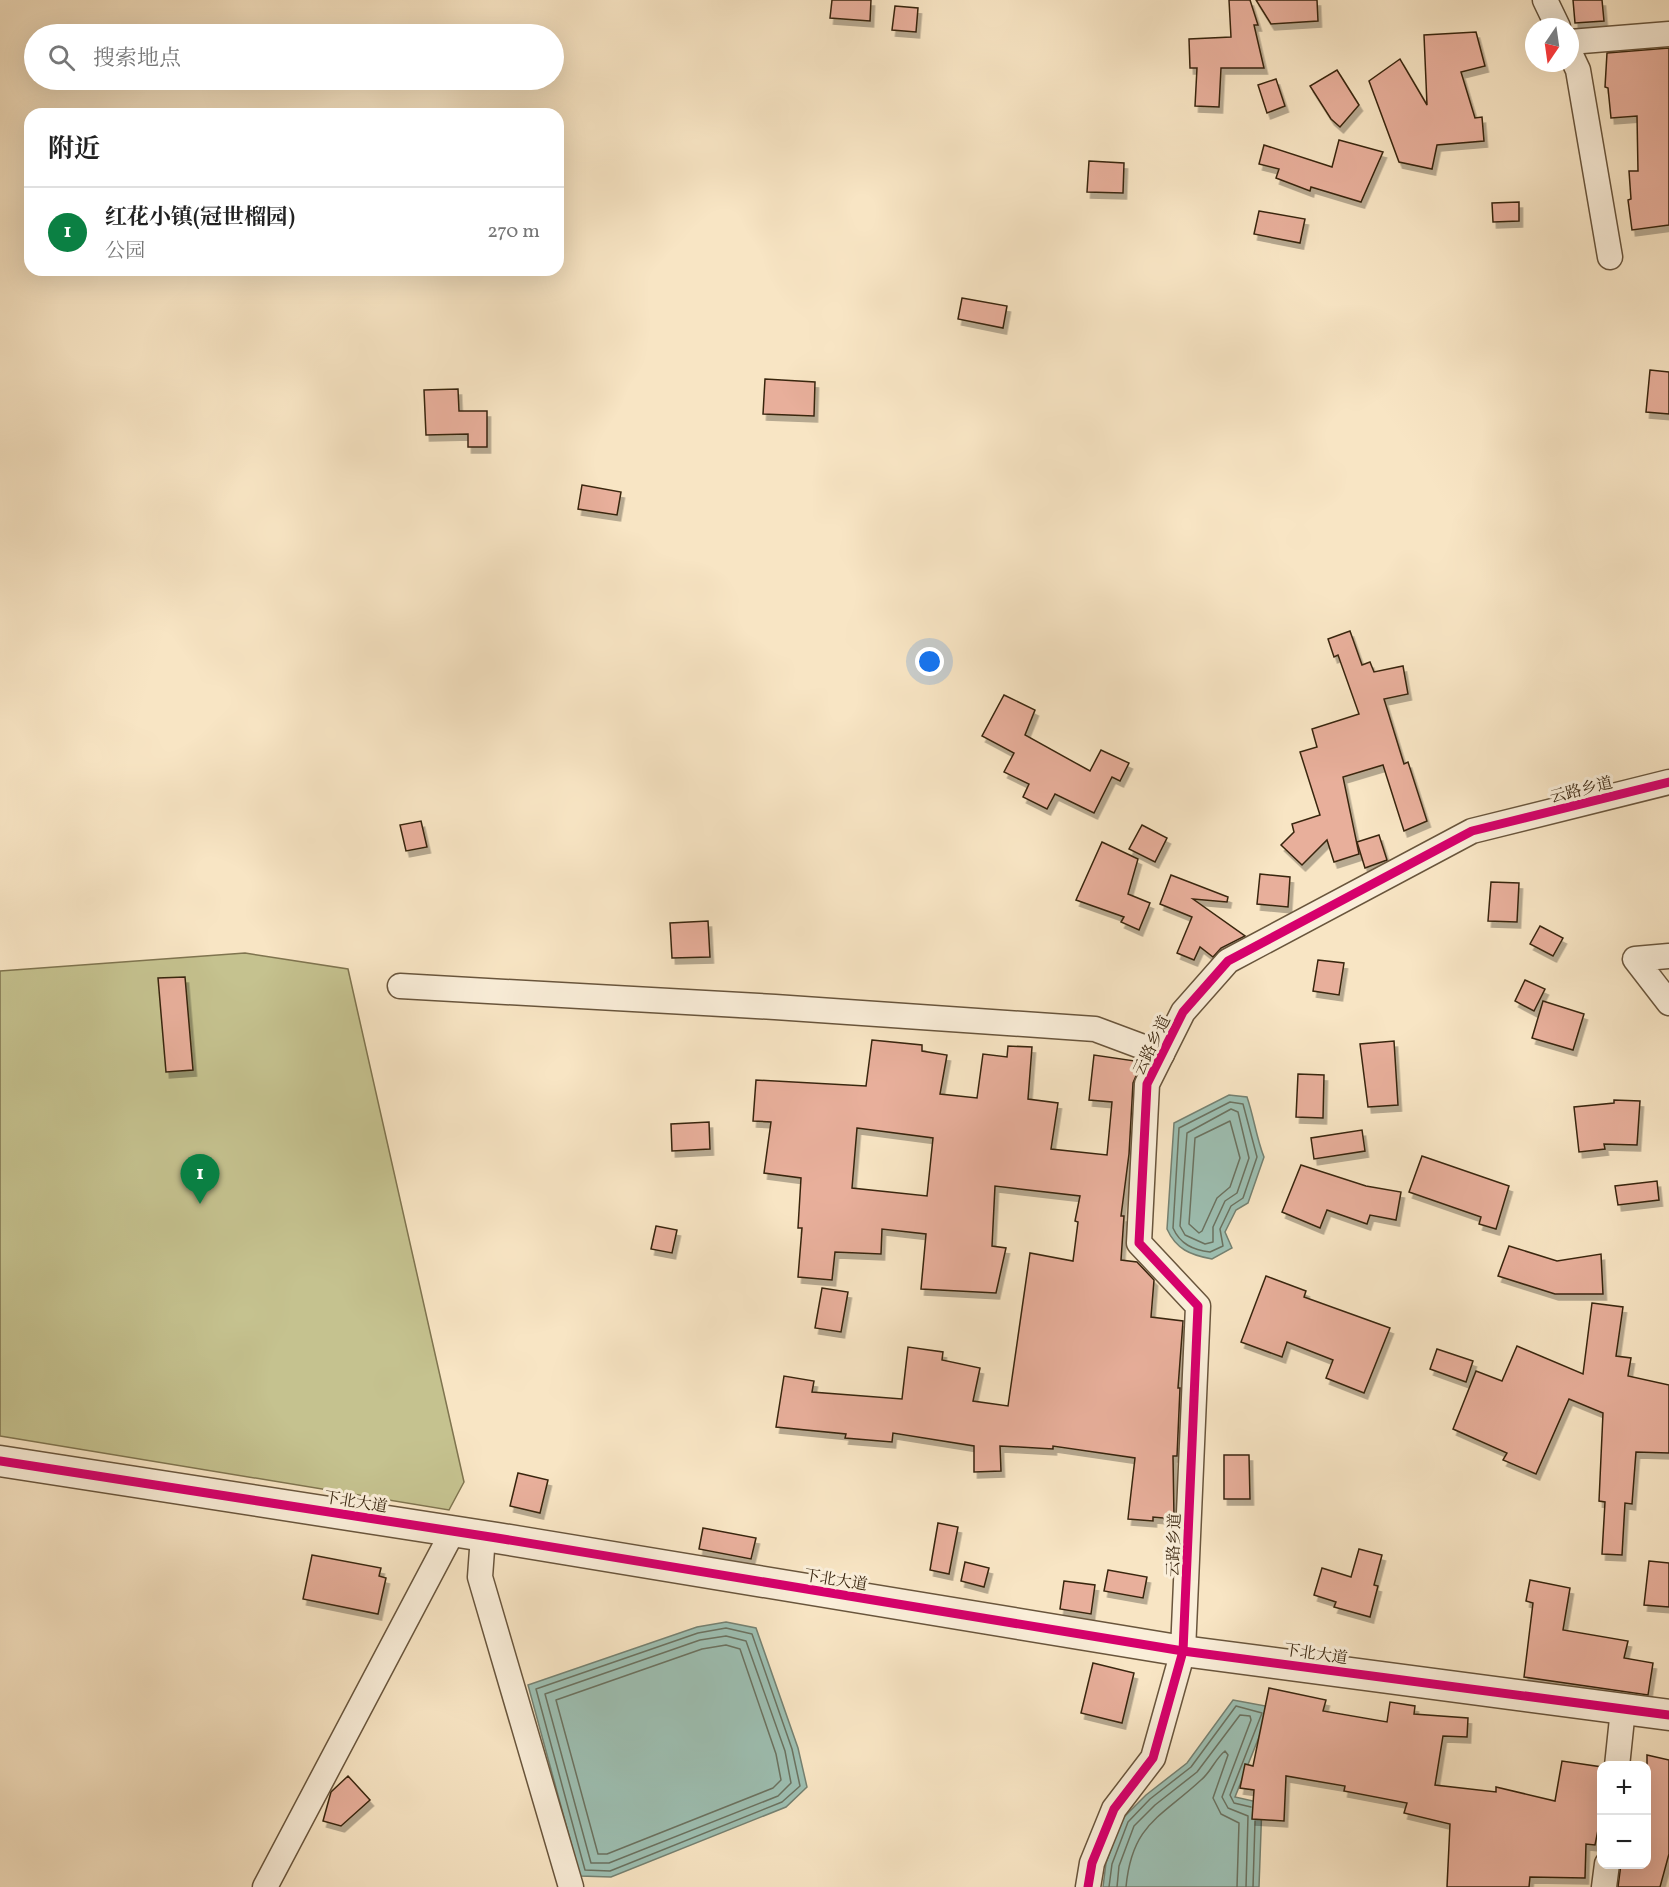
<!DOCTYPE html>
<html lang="zh">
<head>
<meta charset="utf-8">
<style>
  body { margin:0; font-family:Vollkorn,"Noto Serif SC",serif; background:#f2f2f2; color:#222 }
  .controls { position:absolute; right:18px; bottom:18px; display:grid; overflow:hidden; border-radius:12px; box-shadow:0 6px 24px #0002 }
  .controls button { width:54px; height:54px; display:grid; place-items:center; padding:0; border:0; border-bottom:2px solid #e0e0e0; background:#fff; color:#222; font:30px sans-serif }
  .compass { position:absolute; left:1525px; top:18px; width:54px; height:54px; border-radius:50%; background:#fff; box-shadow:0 6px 24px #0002; rotate:193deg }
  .you { position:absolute; left:930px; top:662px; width:21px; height:21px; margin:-15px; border:4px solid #fff; border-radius:50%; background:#1a73e8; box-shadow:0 0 0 9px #1a73e833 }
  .badge { display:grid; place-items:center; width:39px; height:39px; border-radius:50%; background:#0b8043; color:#fff; font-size:20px; font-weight:700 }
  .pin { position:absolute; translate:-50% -50px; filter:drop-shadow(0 2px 3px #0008) }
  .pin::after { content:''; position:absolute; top:32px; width:21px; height:18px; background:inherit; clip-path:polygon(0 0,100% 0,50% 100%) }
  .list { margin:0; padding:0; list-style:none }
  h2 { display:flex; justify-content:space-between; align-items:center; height:78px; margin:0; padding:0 24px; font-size:26px }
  h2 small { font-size:20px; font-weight:400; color:#767676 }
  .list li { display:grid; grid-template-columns:39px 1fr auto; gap:18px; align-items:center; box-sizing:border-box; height:90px; padding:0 24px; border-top:2px solid #e0e0e0 }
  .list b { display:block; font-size:22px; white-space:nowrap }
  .list p { margin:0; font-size:20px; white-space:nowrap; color:#767676 }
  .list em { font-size:20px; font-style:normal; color:#767676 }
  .icon { flex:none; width:33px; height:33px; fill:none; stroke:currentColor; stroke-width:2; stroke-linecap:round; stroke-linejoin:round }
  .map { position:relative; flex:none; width:1669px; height:1887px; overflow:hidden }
  .search { position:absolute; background:#fff; box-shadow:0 6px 24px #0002; left:24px; top:24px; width:540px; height:66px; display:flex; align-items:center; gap:15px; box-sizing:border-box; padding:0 21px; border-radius:33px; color:#767676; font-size:22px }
  .panel { position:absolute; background:#fff; box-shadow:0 6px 24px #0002; left:24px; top:108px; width:540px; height:168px; border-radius:18px }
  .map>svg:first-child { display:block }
  .green { fill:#c5c28f; stroke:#7f744f; stroke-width:1.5 }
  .water { fill:#9dbfb2; stroke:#758171; stroke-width:1.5 }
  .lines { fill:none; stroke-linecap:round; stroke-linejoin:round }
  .shore { stroke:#6b7260; stroke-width:1.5 }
  .building { fill:#e8af9b; stroke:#39250f; stroke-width:1.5; fill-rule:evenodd; filter:url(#shadow) }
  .minor-casing { stroke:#69553c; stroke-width:27 }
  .tertiary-casing { stroke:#69553c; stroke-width:33 }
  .minor { stroke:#faeed9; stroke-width:24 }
  .tertiary { stroke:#faeed9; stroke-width:30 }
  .cycleway-casing { stroke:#faeed9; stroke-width:13 }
  .cycleway { stroke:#d6006c; stroke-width:9 }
  .labels { text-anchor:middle; stroke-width:6; stroke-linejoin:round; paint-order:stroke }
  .street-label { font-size:16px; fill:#39250f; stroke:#faeed9 }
</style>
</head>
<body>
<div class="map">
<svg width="1669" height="1887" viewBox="0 0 1669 1887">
  <defs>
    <filter id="shadow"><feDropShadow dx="3.5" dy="6" stdDeviation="0" flood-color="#0004"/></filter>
  </defs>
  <rect width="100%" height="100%" fill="#f8e5c4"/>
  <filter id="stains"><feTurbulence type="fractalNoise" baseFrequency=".00333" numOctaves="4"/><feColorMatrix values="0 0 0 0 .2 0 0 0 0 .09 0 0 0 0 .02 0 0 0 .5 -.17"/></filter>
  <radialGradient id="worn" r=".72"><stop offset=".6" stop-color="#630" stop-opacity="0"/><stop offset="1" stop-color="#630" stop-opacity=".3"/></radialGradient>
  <!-- green -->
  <path class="green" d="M245,953L348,969L464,1482L449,1510L0,1436V971Z"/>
  <!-- water -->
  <g class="water">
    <path d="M1229,1095L1247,1097C1254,1117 1256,1137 1264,1157L1248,1203L1236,1210L1225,1232L1232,1248L1212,1259C1190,1255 1176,1249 1167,1229L1174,1123Z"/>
    <path d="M726,1622L756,1628L798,1748L807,1787L786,1807L611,1877L580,1876L528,1685L697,1627Z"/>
    <path d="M1233,1700L1271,1707L1235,1797L1262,1803L1259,1887H1103L1106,1863L1122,1819L1146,1795L1187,1763Z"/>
  </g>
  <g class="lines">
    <!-- shore -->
    <g class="shore">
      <path d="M1230,1102L1243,1104L1257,1157L1243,1198L1231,1206L1220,1229L1223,1246L1210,1252C1193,1250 1180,1244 1173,1228L1179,1128Z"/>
      <path d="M1231,1109L1238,1112L1249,1158L1237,1193L1225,1201L1213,1227V1242L1205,1244L1185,1235L1180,1226L1187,1133Z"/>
      <path d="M1230,1121L1240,1158L1230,1187L1217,1198L1202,1231L1199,1233L1189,1224L1195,1138Z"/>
      <path d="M726,1628L752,1634L792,1749L800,1786L782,1802L610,1871L585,1870L536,1689L698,1633Z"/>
      <path d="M726,1636L746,1641L785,1751L791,1783L778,1796L609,1863H591L545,1694L700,1640Z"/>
      <path d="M726,1645L740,1649L776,1754L781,1780L773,1788L607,1854H598L556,1700L702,1649Z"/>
      <path d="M1109,1887L1112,1864L1128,1822L1150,1799L1191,1767L1236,1706L1262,1713L1230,1795L1234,1803L1251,1807"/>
      <path d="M1117,1887L1119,1866L1134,1826L1155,1805L1197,1772L1240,1715L1250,1716L1251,1720L1222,1797L1228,1808L1248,1816L1246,1887"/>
      <path d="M1126,1887C1132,1824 1160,1818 1201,1780C1211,1772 1215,1759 1225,1751L1228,1755L1213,1798L1221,1814L1239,1823L1237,1887"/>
      <path d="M1253,1887L1255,1821"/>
    </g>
  </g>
  <!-- building -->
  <g class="building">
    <path d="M832,0H871L870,21L830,18Z"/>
    <path d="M1229,0H1250L1258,25H1254L1264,68H1221L1219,107L1195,106L1197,68H1190L1189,39L1231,37Z"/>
    <path d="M1256,0H1317L1318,21L1271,24Z"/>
    <path d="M1573,0H1602L1604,21L1575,23Z"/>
    <path d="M895,6L918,8L916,32L892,30Z"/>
    <path d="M1476,32L1485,66L1461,72L1475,118L1482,117L1484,141L1437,145L1432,169L1399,162L1369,81L1400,59L1427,105L1424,35Z"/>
    <path d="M1669,48V225L1632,230L1628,200L1631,199L1629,171H1638L1637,116L1611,118L1608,88L1605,87L1607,53Z"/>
    <path d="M1337,70L1359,105L1340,127L1331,119L1310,86Z"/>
    <path d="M1276,79L1285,106L1267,113L1258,85Z"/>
    <path d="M1339,140L1383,152L1361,202L1311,187L1310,191L1276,178L1279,169L1259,164L1264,145L1332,167Z"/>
    <path d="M1089,161L1124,163L1123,193L1087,192Z"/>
    <path d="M1519,202V221L1493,222L1492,203Z"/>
    <path d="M1259,211L1305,219L1300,243L1254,234Z"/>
    <path d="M962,298L1007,306L1003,328L958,319Z"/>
    <path d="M1650,370L1669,372V414L1646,412Z"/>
    <path d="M765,379L815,382L814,416L763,414Z"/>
    <path d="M458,389L459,411H487V447H468V434L426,435L424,390Z"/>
    <path d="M582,485L621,492L617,515L578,509Z"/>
    <path d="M1350,631L1362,665L1370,662L1374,672L1403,666L1408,694L1384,699L1404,764L1408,762L1427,821L1404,831L1383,765L1343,777L1359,854L1334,862L1327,840L1302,865L1281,845L1294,832L1292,824L1320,815L1300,752L1317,747L1312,729L1359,714L1338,655L1334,657L1328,639Z"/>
    <path d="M1004,695L1035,710L1025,735L1090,771L1101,750L1129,763L1120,781L1112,777L1094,813L1055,794L1047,809L1023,797L1029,784L1004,772L1014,753L982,736Z"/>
    <path d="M421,821L427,847L406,851L400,825Z"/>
    <path d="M1142,825L1167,838L1155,862L1129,849Z"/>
    <path d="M1379,835L1387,860L1365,868L1357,842Z"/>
    <path d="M1102,842L1138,859L1128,894L1150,903L1139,930L1121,922L1124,917L1076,900Z"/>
    <path d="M1260,874L1290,877L1288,907L1257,904Z"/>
    <path d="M1171,875L1228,897L1227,902L1193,899L1245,936L1221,948L1213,957L1200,947L1194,960L1177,953L1192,917L1160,904Z"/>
    <path d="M1491,882L1519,883L1517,922L1488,921Z"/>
    <path d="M708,921L710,957L672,958L670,923Z"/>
    <path d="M1540,926L1563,938L1553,956L1530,944Z"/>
    <path d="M1318,960L1344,963L1339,995L1313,991Z"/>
    <path d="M185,977L193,1070L166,1072L158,978Z"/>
    <path d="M1525,980L1545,989L1534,1011L1515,1001Z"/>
    <path d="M1543,1001L1584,1014L1573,1050L1532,1038Z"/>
    <path d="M872,1040L922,1045V1051L947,1055L940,1094L977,1098L983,1054L1007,1057L1008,1046L1032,1047L1028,1099L1058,1103L1051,1149L1107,1155L1112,1102L1089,1100L1094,1055L1142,1062L1133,1083L1129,1154L1121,1216H1124L1121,1260L1137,1262L1154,1280L1151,1317L1183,1321L1178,1388H1180L1177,1456H1173L1174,1519L1153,1517V1521L1128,1519L1135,1458L1053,1446V1449L1000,1446L1001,1471L974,1472V1446L893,1433L892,1442L845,1438L846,1434L776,1427L784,1376L814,1381L812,1392L902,1399L908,1347L943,1352L942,1360L980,1368L973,1401L1008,1406L1030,1253L1073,1261L1078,1222L1075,1221L1080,1196L995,1186L992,1246L1006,1248L996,1293L921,1289L926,1234L882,1229L881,1254L835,1252L832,1280L798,1277L802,1228H798L801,1178L764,1173L771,1122L753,1121L756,1080L866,1086ZM857,1128L933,1138L927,1196L852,1188Z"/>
    <path d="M1394,1041L1398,1105L1368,1107L1360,1044Z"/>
    <path d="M1298,1074L1324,1075L1323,1118L1296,1117Z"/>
    <path d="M1614,1100L1640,1101L1637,1145L1604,1144L1605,1149L1579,1152L1574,1107L1614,1103Z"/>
    <path d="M709,1122L710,1149L672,1151L671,1124Z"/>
    <path d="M1362,1130L1365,1151L1314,1159L1311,1138Z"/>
    <path d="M1422,1156L1509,1186L1496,1229L1479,1224L1481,1217L1409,1192Z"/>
    <path d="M1301,1165L1366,1186L1401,1192L1396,1220L1370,1215L1367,1224L1327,1210L1320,1228L1282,1212Z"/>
    <path d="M1657,1181L1659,1200L1618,1205L1615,1186Z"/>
    <path d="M656,1226L677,1230L672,1253L651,1249Z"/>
    <path d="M1509,1246L1557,1261L1601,1254L1603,1294H1555L1498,1276Z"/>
    <path d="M1266,1276L1306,1291L1304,1297L1390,1328L1364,1393L1326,1378L1333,1360L1287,1342L1282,1357L1241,1342Z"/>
    <path d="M822,1288L848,1292L841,1332L815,1328Z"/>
    <path d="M1592,1303L1623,1307L1616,1356L1631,1358L1628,1376L1669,1385V1453L1636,1452L1632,1504L1625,1503L1622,1555L1602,1554L1605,1502L1599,1501L1603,1413L1569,1399L1536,1474L1503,1460L1507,1453L1453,1429L1476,1371L1502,1381L1517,1346L1583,1374Z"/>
    <path d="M1437,1349L1473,1361L1466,1382L1430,1369Z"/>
    <path d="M1224,1455H1249L1250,1499H1224Z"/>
    <path d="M518,1473L548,1480L540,1513L510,1506Z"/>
    <path d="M938,1523L958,1527L949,1574L930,1570Z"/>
    <path d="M703,1528L756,1538L751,1559L699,1549Z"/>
    <path d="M1359,1549L1382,1555L1374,1585L1378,1586L1370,1617L1334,1607L1336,1602L1314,1595L1322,1568L1351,1577Z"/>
    <path d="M312,1555L381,1568L379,1576L386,1578L378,1614L303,1599Z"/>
    <path d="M1649,1561L1669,1563V1607L1644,1605Z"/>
    <path d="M965,1562L989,1568L984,1587L961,1581Z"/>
    <path d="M1108,1570L1147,1577L1143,1598L1104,1591Z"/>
    <path d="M1530,1580L1570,1588L1563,1630L1628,1641L1624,1658L1653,1663L1648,1695L1524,1677L1533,1603L1526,1601Z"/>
    <path d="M1064,1581L1095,1585L1091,1614L1060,1609Z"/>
    <path d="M1093,1663L1134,1673L1122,1723L1081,1713Z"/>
    <path d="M1269,1688L1326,1700L1323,1711L1387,1722L1390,1702L1415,1706L1414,1714L1468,1718L1467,1737L1443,1736L1435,1785L1496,1792V1787L1555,1801L1562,1761L1602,1767L1601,1815L1595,1845L1586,1844L1585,1878L1530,1877L1529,1887H1447L1450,1824L1404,1813L1407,1803L1344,1791L1345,1786L1286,1776L1284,1821L1252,1819L1254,1790L1240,1788L1245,1764L1253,1766Z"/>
    <path d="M1647,1755L1669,1760V1854L1660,1887H1618L1621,1864H1647Z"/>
    <path d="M348,1776L370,1800L341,1826L323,1821L331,1792Z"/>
  </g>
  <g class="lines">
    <!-- minor casing -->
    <g class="minor-casing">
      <g id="minor">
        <path d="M1545,0L1558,27"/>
        <path d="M1570,42L1669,34"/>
        <path d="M1570,53L1578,70L1610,257"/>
        <path d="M1669,956L1635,959L1669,1003"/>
        <path d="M400,986L775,1007L1095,1029L1162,1054"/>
        <path d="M483,1536L480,1577L571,1887"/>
        <path d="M1617,1766L1623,1709"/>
        <path d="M265,1887L453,1531"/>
        <path d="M1088,1887L1092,1863L1114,1809L1153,1758L1183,1651L1198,1306L1139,1243L1147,1084L1183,1012L1228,961L1472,831L1669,782"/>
        <path d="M1604,1887L1607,1864"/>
      </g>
    </g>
    <!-- tertiary casing -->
    <g class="tertiary-casing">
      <path id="tertiary" d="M0,1461L497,1538L1183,1651L1669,1715"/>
    </g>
    <!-- minor -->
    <use href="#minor" class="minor"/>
    <!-- tertiary -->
    <use href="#tertiary" class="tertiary"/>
    <!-- cycleway casing -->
    <g class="cycleway-casing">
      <g id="cycleway">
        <path d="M0,1461L497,1538L1183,1651L1669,1715"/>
        <path d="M1088,1887L1092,1863L1114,1809L1153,1758L1183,1651L1198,1306L1139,1243L1147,1084L1183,1012L1228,961L1472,831L1669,782"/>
      </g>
    </g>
    <!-- cycleway -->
    <use href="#cycleway" class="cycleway"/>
  </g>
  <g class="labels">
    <!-- street labels -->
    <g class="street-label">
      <text transform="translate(1581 789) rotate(-14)" y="6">云路乡道</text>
      <text transform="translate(1151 1045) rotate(-64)" y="6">云路乡道</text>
      <text transform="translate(356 1501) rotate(9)" y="6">下北大道</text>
      <text transform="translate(1173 1545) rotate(-88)" y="6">云路乡道</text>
      <text transform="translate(836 1579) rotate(9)" y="6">下北大道</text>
      <text transform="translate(1316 1653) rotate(8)" y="6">下北大道</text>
    </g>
  </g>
  <rect width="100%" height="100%" filter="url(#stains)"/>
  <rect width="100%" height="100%" fill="url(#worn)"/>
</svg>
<div class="controls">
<button>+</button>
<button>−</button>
</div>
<svg class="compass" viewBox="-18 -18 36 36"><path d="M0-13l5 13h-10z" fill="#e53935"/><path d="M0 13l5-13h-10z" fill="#767676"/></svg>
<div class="you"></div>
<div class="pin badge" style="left:200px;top:1204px">1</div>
<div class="search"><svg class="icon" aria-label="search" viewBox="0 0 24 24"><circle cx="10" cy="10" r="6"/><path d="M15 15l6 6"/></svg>搜索地点</div>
<section class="panel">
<h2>附近<small></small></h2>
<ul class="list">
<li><span class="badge">1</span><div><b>红花小镇(冠世榴园)</b><p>公园</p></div><em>270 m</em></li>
</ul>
</section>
</div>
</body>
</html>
